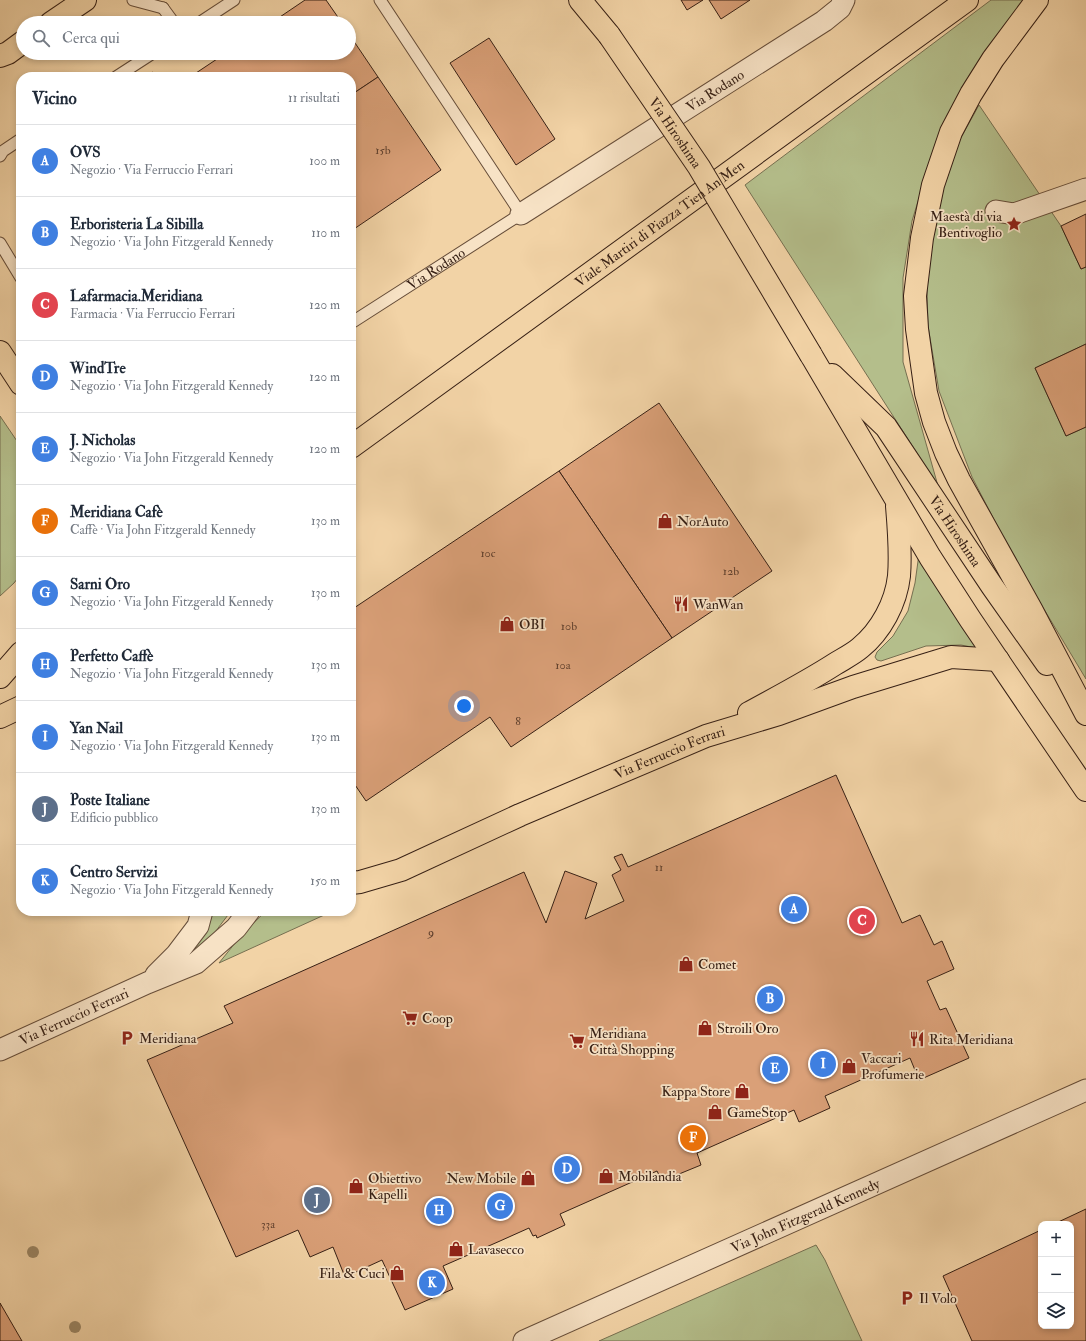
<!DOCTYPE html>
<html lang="it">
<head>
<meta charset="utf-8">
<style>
  body { margin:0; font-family:"IM FELL Double Pica",serif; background:#f6f6f7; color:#1f2937 }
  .controls { position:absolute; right:12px; bottom:12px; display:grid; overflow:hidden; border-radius:8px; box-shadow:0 2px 6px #0003 }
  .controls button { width:36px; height:36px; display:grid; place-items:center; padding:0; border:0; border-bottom:1px solid #e0e1e3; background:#fff; color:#1f2937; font:20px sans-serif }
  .you { position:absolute; left:464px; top:706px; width:14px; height:14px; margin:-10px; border:3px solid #fff; border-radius:50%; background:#1a73e8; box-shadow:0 0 0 6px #1a73e833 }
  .badge { display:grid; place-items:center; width:26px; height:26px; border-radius:50%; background:#8f2418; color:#fff; font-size:13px; font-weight:700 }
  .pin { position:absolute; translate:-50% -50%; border:2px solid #fff; box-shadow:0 1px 4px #0006 }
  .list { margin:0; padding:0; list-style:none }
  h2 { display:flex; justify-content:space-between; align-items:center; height:52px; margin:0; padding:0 16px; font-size:17px }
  h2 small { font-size:13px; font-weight:400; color:#747a83 }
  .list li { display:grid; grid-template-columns:26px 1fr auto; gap:12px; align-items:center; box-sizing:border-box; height:72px; padding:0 16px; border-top:1px solid #e0e1e3 }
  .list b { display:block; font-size:15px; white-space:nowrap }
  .list p { margin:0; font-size:13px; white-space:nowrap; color:#747a83 }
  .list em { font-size:13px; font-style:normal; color:#747a83 }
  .icon { flex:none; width:22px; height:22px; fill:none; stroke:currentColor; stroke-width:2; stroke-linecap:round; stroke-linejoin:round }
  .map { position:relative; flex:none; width:1086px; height:1341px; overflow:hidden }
  .search { position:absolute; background:#fff; box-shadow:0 2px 6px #0003; left:16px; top:16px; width:340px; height:44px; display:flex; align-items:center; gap:10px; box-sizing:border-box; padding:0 14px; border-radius:22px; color:#747a83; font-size:15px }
  .panel { position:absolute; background:#fff; box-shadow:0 2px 6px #0003; left:16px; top:72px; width:340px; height:844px; border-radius:16px }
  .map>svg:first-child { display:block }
  .green { fill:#b4be8b; stroke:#766f50 }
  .building { fill:#daa078; stroke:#372015 }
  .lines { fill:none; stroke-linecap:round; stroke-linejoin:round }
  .service-casing { stroke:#664d39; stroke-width:13 }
  .minor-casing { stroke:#664d39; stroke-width:23 }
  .primary-casing { stroke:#372015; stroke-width:24 }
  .service { stroke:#f7e2c5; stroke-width:11 }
  .minor { stroke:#f7e2c5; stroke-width:21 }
  .primary { stroke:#f2d3a6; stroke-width:22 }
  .primary-bridge-casing { stroke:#372015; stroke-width:24; stroke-linecap:butt }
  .primary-bridge { stroke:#f2d3a6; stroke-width:22 }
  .tree { fill:#9c8766 }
  .labels { text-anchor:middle; stroke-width:3.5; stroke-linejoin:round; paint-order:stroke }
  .number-label { font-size:12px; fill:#60402e }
  .street-label { font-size:14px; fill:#372015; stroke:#f7e2c5 }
  .poi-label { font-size:14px; fill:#372015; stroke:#f7e2c5; text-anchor:start }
</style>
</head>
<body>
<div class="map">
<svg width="1086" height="1341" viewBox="0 0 1086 1341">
  <rect width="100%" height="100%" fill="#f2d3a6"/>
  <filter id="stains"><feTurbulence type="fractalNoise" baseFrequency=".005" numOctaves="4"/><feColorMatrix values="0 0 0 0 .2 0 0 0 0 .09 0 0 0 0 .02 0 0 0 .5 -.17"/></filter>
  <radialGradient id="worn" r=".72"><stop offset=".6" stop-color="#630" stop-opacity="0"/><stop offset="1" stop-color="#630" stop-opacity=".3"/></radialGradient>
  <!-- green -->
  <g class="green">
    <path d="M991,0H1024L986,50L956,100L934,149L912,221L903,278V362L938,486L745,185Z"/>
    <path d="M979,105L1061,226L1081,269L1086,267V344L1035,368L1066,436L1086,427V679L1018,566L972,477L939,391L928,326L927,289L934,218L957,145Z"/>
    <path d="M0,416L21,447V574L14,583L0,596Z"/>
    <path d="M919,554L982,649L961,645L926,646L881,661L877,660L875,657L877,652L893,636L908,611L915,583Z"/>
    <path d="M210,911H231L206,944L180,962Z"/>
    <path d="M266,911H333L219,963L244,932Z"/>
    <path d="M816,1245L825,1260L862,1341H599Z"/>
  </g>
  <!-- building -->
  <g class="building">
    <path d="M305,0H326L342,23H271Z"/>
    <path d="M681,0H703L687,10Z"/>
    <path d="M709,0H750L721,19Z"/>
    <path d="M349,34L378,77L351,95V77H190L226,53H349Z"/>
    <path d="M489,38L555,139L516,165L450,63Z"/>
    <path d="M153,72L156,77H145Z"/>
    <path d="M378,77L441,170L351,231V95Z"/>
    <path d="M1086,214V267L1081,269L1061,226Z"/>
    <path d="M1086,344V427L1066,436L1035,368Z"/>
    <path d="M659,403L772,571L672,638L559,471Z"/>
    <path d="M559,471L672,638L511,747L490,717L366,801L351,779V610Z"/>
    <path d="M836,775L902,923L920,915L934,945L942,941L954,969L927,981L940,1010L946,1008L969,1058L919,1080L910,1058L825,1096L830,1108L799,1122L794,1110L697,1153L701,1165L662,1181L657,1171L560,1214L565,1225L537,1238L536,1235L533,1236L529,1228L500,1241L443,1266L453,1289L405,1310L382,1260L345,1277L333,1247L310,1257L298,1230L236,1257L147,1060L233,1023L224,1006L524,872L546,923L565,871L597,883L585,919L624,901L612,875L621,870L614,857L622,854L628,867Z"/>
    <path d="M1086,1209V1341H972L943,1276L1041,1230V1326H1071V1224H1054Z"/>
    <path d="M0,1303L22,1341H0Z"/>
  </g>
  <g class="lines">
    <!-- service casing -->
    <g class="service-casing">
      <g id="service">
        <path d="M133,0L163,8"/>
        <path d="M163,8L174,23"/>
        <path d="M199,23L234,0"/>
        <path d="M116,77L153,53"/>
        <path d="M0,156L3,151L21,139"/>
        <path d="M0,243L21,278"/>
        <path id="s1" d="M351,323L521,214L380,0"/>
      </g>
    </g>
    <!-- minor casing -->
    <g class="minor-casing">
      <g id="minor">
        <path d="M996,211L1014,214L1086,189"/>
        <path id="s2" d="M521,214L824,21L840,8L844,0"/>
        <path d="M156,975L176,955L198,926L202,911"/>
        <path id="s3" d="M0,1050L147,983L196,963L236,928L249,911"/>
        <path id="s4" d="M524,1341L1086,1090"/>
      </g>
    </g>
    <!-- primary casing -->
    <g class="primary-casing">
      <g id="primary">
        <path d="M580,0L609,35"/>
        <path d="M1037,0L993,59L971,94L951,132L933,185L922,238L915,296L917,329L926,393L934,422L946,453L959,480L1031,609L1086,714"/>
        <path d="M51,23L85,0"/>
        <path d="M0,56L8,53L23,42"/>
        <path d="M0,352L21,384"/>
        <path d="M811,355L930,557L970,619L1086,790"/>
        <path id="s5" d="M832,375L886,427L992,586L1047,664"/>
        <path id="s6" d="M351,447L967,0"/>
        <path d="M0,677L21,653"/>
        <path d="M749,713C778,697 807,682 835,664C843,659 853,654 860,648C881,631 896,603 899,576C901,553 899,530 897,506"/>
        <path d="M0,717L21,707"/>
        <path id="s7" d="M351,883L360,882L401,870L520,815L706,736L779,714L853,687L951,657L998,660"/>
      </g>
    </g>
    <!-- service -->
    <use href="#service" class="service"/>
    <!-- minor -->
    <use href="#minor" class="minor"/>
    <!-- primary -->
    <use href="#primary" class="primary"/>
    <!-- primary-bridge casing -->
    <g class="primary-bridge-casing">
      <g id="primary-bridge">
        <path id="s8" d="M609,35L699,167L811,355"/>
      </g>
    </g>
    <!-- primary-bridge -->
    <use href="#primary-bridge" class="primary-bridge"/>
  </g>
  <!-- trees -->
  <g class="tree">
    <circle cx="33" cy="1252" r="6"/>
    <circle cx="75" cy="1327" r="6"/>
  </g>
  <!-- icons -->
  <defs>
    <g id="sight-bare" transform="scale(1.2)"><path d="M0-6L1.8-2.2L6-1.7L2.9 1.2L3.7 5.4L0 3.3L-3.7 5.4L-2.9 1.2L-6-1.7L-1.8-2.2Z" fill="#8f2418" stroke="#f7e2c5" stroke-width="2.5" paint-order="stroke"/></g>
    <g id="shop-bare" transform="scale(1.2)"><path d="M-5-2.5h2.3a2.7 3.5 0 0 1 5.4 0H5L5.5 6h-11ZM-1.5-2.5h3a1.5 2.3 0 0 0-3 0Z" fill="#8f2418" stroke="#f7e2c5" stroke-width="2.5" paint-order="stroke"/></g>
    <g id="restaurant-bare" transform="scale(1.2)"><path d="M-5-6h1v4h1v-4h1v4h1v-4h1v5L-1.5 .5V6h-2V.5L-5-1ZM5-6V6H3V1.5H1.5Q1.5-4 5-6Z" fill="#8f2418" stroke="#f7e2c5" stroke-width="2.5" paint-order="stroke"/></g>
    <g id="supermarket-bare" transform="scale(1.2)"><path d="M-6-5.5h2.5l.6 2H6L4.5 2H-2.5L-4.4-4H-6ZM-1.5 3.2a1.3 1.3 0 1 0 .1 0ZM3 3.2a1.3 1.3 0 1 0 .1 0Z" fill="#8f2418" stroke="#f7e2c5" stroke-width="2.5" paint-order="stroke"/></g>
    <g id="parking-bare" transform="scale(1.2)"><path d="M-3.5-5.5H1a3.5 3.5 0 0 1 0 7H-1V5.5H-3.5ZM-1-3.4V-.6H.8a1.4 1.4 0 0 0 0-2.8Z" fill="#8f2418" stroke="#f7e2c5" stroke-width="2.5" paint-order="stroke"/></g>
  </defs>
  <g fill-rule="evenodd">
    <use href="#sight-bare" x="1014" y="224"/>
    <use href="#shop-bare" x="665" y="521"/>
    <use href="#restaurant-bare" x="681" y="604"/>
    <use href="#shop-bare" x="507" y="624"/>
    <use href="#shop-bare" x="686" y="964"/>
    <use href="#supermarket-bare" x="410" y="1018"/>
    <use href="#shop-bare" x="705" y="1028"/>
    <use href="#parking-bare" x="127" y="1038"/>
    <use href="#restaurant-bare" x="917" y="1039"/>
    <use href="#supermarket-bare" x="577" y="1041"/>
    <use href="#shop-bare" x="849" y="1066"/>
    <use href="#shop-bare" x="742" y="1091"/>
    <use href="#shop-bare" x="715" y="1112"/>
    <use href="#shop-bare" x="606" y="1176"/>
    <use href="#shop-bare" x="528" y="1178"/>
    <use href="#shop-bare" x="356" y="1186"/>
    <use href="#shop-bare" x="456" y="1249"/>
    <use href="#shop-bare" x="397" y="1273"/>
    <use href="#parking-bare" x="907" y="1298"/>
  </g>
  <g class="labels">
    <!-- number labels -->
    <g class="number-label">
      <text x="383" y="154">15b</text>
      <text x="488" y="557">10c</text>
      <text x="731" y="575">12b</text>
      <text x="569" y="630">10b</text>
      <text x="563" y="669">10a</text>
      <text x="518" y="725">8</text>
      <text x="659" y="871">11</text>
      <text x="431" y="936">9</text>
      <text x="268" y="1228">33a</text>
    </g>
    <!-- street labels -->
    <g class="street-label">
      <text dy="5" stroke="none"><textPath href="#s2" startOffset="230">Via Rodano</textPath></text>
      <text dy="5" stroke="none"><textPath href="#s8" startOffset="118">Via Hiroshima</textPath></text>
      <text dy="5" stroke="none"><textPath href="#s6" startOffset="381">Viale Martiri di Piazza Tien An Men</textPath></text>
      <text dy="5" stroke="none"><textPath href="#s1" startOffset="101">Via Rodano</textPath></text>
      <text dy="5" stroke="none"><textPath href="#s5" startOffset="200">Via Hiroshima</textPath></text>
      <text dy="5" stroke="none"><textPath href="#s7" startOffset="345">Via Ferruccio Ferrari</textPath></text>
      <text dy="5" stroke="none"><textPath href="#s3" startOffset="81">Via Ferruccio Ferrari</textPath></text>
      <text dy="5" stroke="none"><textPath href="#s4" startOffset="308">Via John Fitzgerald Kennedy</textPath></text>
    </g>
    <!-- poi labels -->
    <g class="poi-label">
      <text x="1002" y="221" text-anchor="end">Maestà di via<tspan x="1002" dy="16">Bentivoglio</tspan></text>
      <text x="677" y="526">NorAuto</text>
      <text x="693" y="609">WanWan</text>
      <text x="519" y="629">OBI</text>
      <text x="698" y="969">Comet</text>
      <text x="422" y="1023">Coop</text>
      <text x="717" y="1033">Stroili Oro</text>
      <text x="589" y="1038">Meridiana<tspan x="589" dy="16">Città Shopping</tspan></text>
      <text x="139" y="1043">Meridiana</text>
      <text x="929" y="1044">Rita Meridiana</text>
      <text x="861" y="1063">Vaccari<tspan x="861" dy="16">Profumerie</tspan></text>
      <text x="730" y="1096" text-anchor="end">Kappa Store</text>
      <text x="727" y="1117">GameStop</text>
      <text x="618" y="1181">Mobilandia</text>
      <text x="368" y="1183">Obiettivo<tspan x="368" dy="16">Kapelli</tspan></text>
      <text x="516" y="1183" text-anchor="end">New Mobile</text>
      <text x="468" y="1254">Lavasecco</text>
      <text x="385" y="1278" text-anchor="end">Fila &amp; Cuci</text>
      <text x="919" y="1303">Il Volo</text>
    </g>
  </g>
  <rect width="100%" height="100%" filter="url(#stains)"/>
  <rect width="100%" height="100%" fill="url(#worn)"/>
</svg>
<div class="controls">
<button>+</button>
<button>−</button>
<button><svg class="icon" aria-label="layers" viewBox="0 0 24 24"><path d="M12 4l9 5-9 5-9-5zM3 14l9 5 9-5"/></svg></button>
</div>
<div class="you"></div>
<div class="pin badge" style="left:794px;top:909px;background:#3f7fe0">A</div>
<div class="pin badge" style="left:770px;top:999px;background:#3f7fe0">B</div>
<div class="pin badge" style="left:862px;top:921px;background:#e0444e">C</div>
<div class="pin badge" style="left:567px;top:1169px;background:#3f7fe0">D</div>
<div class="pin badge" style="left:775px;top:1069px;background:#3f7fe0">E</div>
<div class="pin badge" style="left:693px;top:1138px;background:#e8710a">F</div>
<div class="pin badge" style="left:500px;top:1206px;background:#3f7fe0">G</div>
<div class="pin badge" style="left:439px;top:1211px;background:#3f7fe0">H</div>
<div class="pin badge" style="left:823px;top:1064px;background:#3f7fe0">I</div>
<div class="pin badge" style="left:317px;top:1200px;background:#5c6f8a">J</div>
<div class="pin badge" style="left:432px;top:1283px;background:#3f7fe0">K</div>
<div class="search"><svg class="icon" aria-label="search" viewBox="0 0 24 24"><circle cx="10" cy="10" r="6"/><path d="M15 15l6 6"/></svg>Cerca qui</div>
<section class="panel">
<h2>Vicino<small>11 risultati</small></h2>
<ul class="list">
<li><span class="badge" style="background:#3f7fe0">A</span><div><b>OVS</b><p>Negozio · Via Ferruccio Ferrari</p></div><em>100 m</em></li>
<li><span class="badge" style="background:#3f7fe0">B</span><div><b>Erboristeria La Sibilla</b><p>Negozio · Via John Fitzgerald Kennedy</p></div><em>110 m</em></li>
<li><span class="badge" style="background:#e0444e">C</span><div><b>Lafarmacia.Meridiana</b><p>Farmacia · Via Ferruccio Ferrari</p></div><em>120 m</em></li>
<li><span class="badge" style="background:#3f7fe0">D</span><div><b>WindTre</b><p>Negozio · Via John Fitzgerald Kennedy</p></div><em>120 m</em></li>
<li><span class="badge" style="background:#3f7fe0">E</span><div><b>J. Nicholas</b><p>Negozio · Via John Fitzgerald Kennedy</p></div><em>120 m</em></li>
<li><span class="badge" style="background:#e8710a">F</span><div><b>Meridiana Cafè</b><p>Caffè · Via John Fitzgerald Kennedy</p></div><em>130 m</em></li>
<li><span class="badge" style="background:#3f7fe0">G</span><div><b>Sarni Oro</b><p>Negozio · Via John Fitzgerald Kennedy</p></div><em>130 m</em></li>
<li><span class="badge" style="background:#3f7fe0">H</span><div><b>Perfetto Caffè</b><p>Negozio · Via John Fitzgerald Kennedy</p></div><em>130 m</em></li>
<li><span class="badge" style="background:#3f7fe0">I</span><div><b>Yan Nail</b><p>Negozio · Via John Fitzgerald Kennedy</p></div><em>130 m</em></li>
<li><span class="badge" style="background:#5c6f8a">J</span><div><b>Poste Italiane</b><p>Edificio pubblico</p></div><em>130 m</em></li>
<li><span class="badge" style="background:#3f7fe0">K</span><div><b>Centro Servizi</b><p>Negozio · Via John Fitzgerald Kennedy</p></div><em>150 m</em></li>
</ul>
</section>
</div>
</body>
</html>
